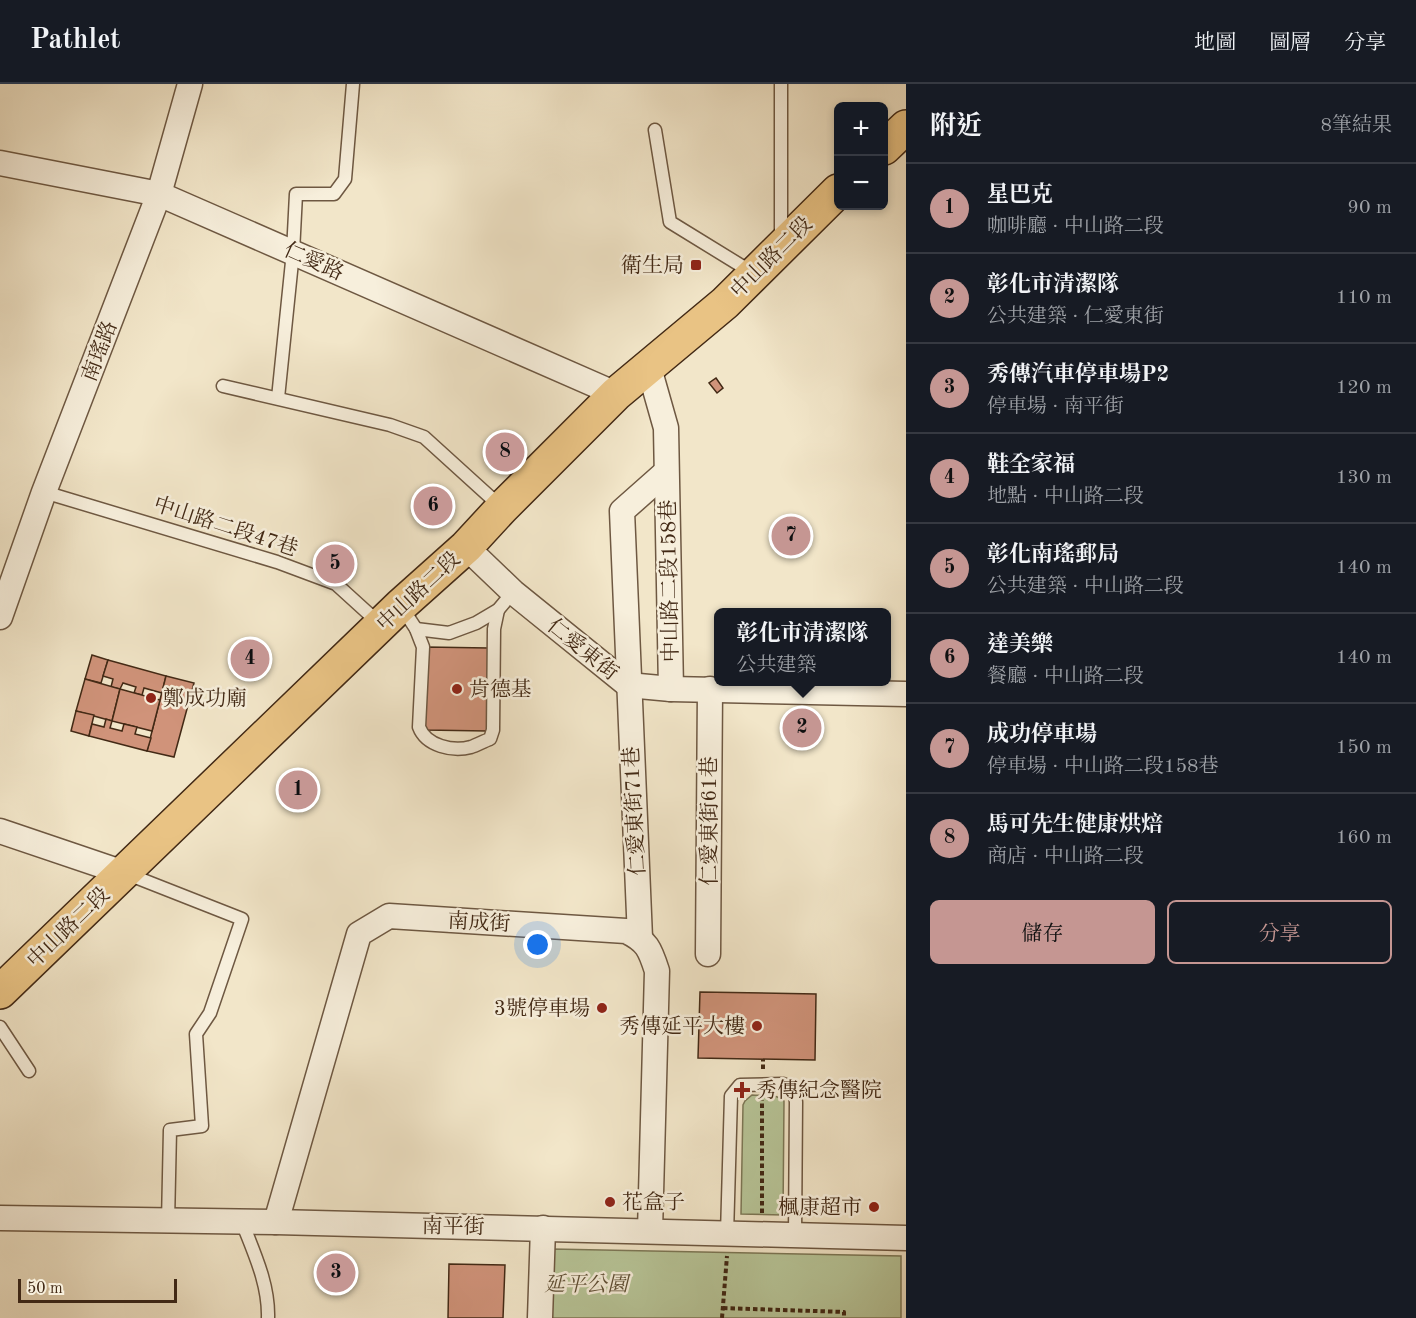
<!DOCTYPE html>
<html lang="zh-TW">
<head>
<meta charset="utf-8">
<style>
  body { margin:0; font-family:"Old Standard TT","Noto Serif TC",serif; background:#242831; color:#f1f3f6 }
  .controls { position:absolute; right:18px; top:18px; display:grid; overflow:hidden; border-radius:9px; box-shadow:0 3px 9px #0003 }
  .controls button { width:54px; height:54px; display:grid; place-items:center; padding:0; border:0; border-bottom:2px solid #363941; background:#171b24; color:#f1f3f6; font:30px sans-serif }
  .scale { position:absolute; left:18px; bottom:15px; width:159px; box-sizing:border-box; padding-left:6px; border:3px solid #422915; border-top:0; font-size:16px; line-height:21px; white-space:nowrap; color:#422915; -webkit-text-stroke:4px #f7efdc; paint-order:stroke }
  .you { position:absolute; left:538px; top:861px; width:21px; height:21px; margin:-15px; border:4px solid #fff; border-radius:50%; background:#1a73e8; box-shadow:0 0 0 9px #1a73e833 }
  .badge { display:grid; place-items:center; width:39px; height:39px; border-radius:50%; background:#c59692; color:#111; font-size:20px; font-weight:700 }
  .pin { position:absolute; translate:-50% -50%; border:3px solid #fff; box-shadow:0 2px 6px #0006 }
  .popup { position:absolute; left:714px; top:524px; width:177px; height:78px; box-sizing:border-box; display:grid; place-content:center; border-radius:9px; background:#171b24; filter:drop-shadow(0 2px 4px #0005); font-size:20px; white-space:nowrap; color:#9ea1a6 }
  .popup b { font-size:22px; color:#f1f3f6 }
  .popup::after { content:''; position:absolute; left:50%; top:100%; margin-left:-12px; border:12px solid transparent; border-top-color:#171b24 }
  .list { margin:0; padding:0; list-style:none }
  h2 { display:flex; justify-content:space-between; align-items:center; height:78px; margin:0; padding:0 24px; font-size:26px }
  h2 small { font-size:20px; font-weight:400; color:#9ea1a6 }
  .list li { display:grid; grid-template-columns:39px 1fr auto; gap:18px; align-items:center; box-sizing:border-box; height:90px; padding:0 24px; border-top:2px solid #363941 }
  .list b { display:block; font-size:22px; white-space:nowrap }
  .list p { margin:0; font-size:20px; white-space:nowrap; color:#9ea1a6 }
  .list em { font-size:20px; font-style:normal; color:#9ea1a6 }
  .actions { display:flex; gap:12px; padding:18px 24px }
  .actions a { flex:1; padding:14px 0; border:2px solid #c59692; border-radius:9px; text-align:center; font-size:21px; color:#c59692 }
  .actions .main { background:#c59692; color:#111 }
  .map { position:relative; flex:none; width:906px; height:1234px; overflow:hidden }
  header { display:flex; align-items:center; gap:36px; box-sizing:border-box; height:84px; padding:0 30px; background:#171b24; border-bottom:2px solid #363941 }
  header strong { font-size:28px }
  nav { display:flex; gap:33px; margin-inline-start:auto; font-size:21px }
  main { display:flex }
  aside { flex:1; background:#171b24 }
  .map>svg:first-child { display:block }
  .green { fill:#b8c699; stroke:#7d7857; stroke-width:1.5 }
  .building { fill:#d0937a; stroke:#422915; stroke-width:1.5 }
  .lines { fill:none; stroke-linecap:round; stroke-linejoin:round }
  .lane-casing { stroke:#6e5842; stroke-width:15 }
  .street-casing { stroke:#6e5842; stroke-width:27 }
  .primary-casing { stroke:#422915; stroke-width:36 }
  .path { stroke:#422915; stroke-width:4; stroke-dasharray:4.5 3; stroke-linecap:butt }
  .lane { stroke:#f7efdc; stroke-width:12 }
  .street { stroke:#f7efdc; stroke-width:24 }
  .primary { stroke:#e9c384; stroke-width:33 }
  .poi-dot { fill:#8f2418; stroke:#f7efdc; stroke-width:2 }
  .labels { text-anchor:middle; stroke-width:5; stroke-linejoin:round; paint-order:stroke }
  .street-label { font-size:21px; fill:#422915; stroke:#f7efdc }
  .poi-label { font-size:21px; fill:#422915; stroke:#f7efdc; text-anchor:end }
  .park-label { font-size:21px; font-style:italic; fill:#605036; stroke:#f7efdc }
</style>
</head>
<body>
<header>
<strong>Pathlet</strong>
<nav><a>地圖</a><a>圖層</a><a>分享</a></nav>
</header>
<main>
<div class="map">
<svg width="906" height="1234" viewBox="0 0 906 1234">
  <rect width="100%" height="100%" fill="#f2e6c9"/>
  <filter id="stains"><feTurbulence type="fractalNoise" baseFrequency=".00333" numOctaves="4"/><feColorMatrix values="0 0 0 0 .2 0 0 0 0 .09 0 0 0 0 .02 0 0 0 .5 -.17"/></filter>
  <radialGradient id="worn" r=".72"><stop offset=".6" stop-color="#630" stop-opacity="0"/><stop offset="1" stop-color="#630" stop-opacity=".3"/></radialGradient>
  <!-- green -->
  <g class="green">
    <path d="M752,1011C763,1012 776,1009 784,1017L783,1131L741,1130L743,1021L745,1017Z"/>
    <path d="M552,1165L901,1172V1234H549Z"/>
  </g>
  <!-- building -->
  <g class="building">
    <path d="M716,294L723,304L717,309L709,299Z"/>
    <path d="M331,462L353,483L339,498L316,478Z"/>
    <path d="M241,558L267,566L259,590L233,584Z"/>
    <path d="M426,563L488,564L487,647L425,646Z"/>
    <path d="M92,571L108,576L101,599L85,595Z"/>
    <path d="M108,576L166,592L162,609L144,604L142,611L134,609L136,603L123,599L120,605L111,603L113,595L103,592Z"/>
    <path d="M166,592L194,599L174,673L147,667Z"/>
    <path d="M85,595L120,605L112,637L76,627Z"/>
    <path d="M120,605L160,616L152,647L112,637Z"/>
    <path d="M76,627L94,631L89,652L71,647Z"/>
    <path d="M106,635L112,637L110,644L122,647L124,640L137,643L135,650L151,654L147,667L89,652L92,640L104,643Z"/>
    <path d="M700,908L816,910L815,976L698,974Z"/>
    <path d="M449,1180L505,1181L503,1234H448Z"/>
  </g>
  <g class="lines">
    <!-- lane casing -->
    <g class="lane-casing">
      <g id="lane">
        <path d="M781,0V155"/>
        <path d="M655,46L670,138L753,189"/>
        <path d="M223,302L390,341L424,353L500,422"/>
        <path d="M278,314L293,168L296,110H334L345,95L353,0"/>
        <path d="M44,408L277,478L336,500L380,540"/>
        <path d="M401,522L416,545L423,563L419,643C426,662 453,668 471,663C477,661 484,657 490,655L493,646L494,545L498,526"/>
        <path d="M416,545L449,549L476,539L498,526L513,508"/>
        <path d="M125,789L242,835L210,929L196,950L202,1042L170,1046L168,1138"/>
        <path d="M0,943L29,987"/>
        <path d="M242,1138C254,1169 269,1200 268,1234"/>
        <path d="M727,1150L731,1012L740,1001L783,1000C793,1003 795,1009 796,1018L795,1151"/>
      </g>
    </g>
    <!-- street casing -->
    <g class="street-casing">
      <g id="street">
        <path d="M0,79L159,110L616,310"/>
        <path d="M649,284L666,344L671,605"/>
        <path d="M466,463L513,508L628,601L671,605L906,610"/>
        <path d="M0,533L44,408L159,110L190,0"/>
        <path d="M0,747L124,789"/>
        <path d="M640,854L622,427L666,388"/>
        <path d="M708,870L710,605"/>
        <path d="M0,1134L276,1138L906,1154"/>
        <path d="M276,1138L359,850L389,832L626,847C647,857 650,865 657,887L650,1147"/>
        <path d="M540,1234L543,1144"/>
      </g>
    </g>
    <!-- primary casing -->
    <g class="primary-casing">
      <g id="primary">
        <path d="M884,64L906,43"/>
        <path d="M0,908L400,522L466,463L502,424L616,310L725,219L838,107"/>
      </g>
    </g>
    <!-- path -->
    <g class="path">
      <path d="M763,985V975"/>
      <path d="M762,1129V1016"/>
      <path d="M723,1224L844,1228V1234"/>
      <path d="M722,1234L727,1172"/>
    </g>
    <!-- lane -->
    <use href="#lane" class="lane"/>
    <!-- street -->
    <use href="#street" class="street"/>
    <!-- primary -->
    <use href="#primary" class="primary"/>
  </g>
  <!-- markers -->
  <g class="poi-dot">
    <rect x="690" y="175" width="12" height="12" rx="3"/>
    <circle cx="457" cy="605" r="6"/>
    <circle cx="151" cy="614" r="6"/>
    <circle cx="602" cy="924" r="6"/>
    <circle cx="757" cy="942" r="6"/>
    <path d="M739 997h6v6h6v6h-6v6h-6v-6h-6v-6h6z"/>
    <circle cx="610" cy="1118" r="6"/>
    <circle cx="874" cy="1123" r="6"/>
  </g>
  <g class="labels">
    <!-- street labels -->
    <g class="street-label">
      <text transform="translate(771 173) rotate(-45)" y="7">中山路二段</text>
      <text transform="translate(314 177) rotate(24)" y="7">仁愛路</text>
      <text transform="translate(99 267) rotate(-69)" y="7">南瑤路</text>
      <text transform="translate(226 442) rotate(18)" y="7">中山路二段47巷</text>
      <text transform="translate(669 497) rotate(-91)" y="7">中山路二段158巷</text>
      <text transform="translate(418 507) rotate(-43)" y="7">中山路二段</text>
      <text transform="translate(583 565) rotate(39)" y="7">仁愛東街</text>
      <text transform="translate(634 727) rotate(-93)" y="7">仁愛東街71巷</text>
      <text transform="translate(709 737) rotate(-90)" y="7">仁愛東街61巷</text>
      <text transform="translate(479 838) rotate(3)" y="7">南成街</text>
      <text transform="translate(68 843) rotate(-44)" y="7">中山路二段</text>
      <text transform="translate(453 1142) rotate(1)" y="7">南平街</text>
    </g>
    <!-- poi labels -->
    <g class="poi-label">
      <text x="684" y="188">衛生局</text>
      <text x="469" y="612" text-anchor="start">肯德基</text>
      <text x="163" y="621" text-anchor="start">鄭成功廟</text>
      <text x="590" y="931">3號停車場</text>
      <text x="745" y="949">秀傳延平大樓</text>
      <text x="756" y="1013" text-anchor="start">秀傳紀念醫院</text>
      <text x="622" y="1125" text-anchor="start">花盒子</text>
      <text x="862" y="1130">楓康超市</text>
    </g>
    <!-- park labels -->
    <g class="park-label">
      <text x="586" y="1207">延平公園</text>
    </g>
  </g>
  <rect width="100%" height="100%" filter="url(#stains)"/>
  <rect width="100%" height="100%" fill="url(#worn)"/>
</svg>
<div class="controls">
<button>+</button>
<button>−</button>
</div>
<div class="scale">50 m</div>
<div class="you"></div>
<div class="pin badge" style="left:298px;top:706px">1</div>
<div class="pin badge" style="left:802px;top:644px">2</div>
<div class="popup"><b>彰化市清潔隊</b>公共建築</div>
<div class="pin badge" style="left:336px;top:1189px">3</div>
<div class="pin badge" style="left:250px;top:575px">4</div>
<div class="pin badge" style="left:335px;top:480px">5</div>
<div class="pin badge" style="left:433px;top:422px">6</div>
<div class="pin badge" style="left:791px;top:452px">7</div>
<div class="pin badge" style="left:505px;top:368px">8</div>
</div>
<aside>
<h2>附近<small>8筆結果</small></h2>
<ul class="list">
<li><span class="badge">1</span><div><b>星巴克</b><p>咖啡廳 · 中山路二段</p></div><em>90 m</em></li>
<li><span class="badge">2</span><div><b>彰化市清潔隊</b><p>公共建築 · 仁愛東街</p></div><em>110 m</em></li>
<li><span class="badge">3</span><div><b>秀傳汽車停車場P2</b><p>停車場 · 南平街</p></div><em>120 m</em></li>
<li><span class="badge">4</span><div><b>鞋全家福</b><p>地點 · 中山路二段</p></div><em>130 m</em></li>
<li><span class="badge">5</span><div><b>彰化南瑤郵局</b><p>公共建築 · 中山路二段</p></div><em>140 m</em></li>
<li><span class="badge">6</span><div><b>達美樂</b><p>餐廳 · 中山路二段</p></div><em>140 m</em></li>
<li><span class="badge">7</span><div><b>成功停車場</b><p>停車場 · 中山路二段158巷</p></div><em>150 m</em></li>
<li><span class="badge">8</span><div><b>馬可先生健康烘焙</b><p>商店 · 中山路二段</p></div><em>160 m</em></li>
</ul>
<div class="actions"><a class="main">儲存</a><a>分享</a></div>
</aside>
</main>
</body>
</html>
